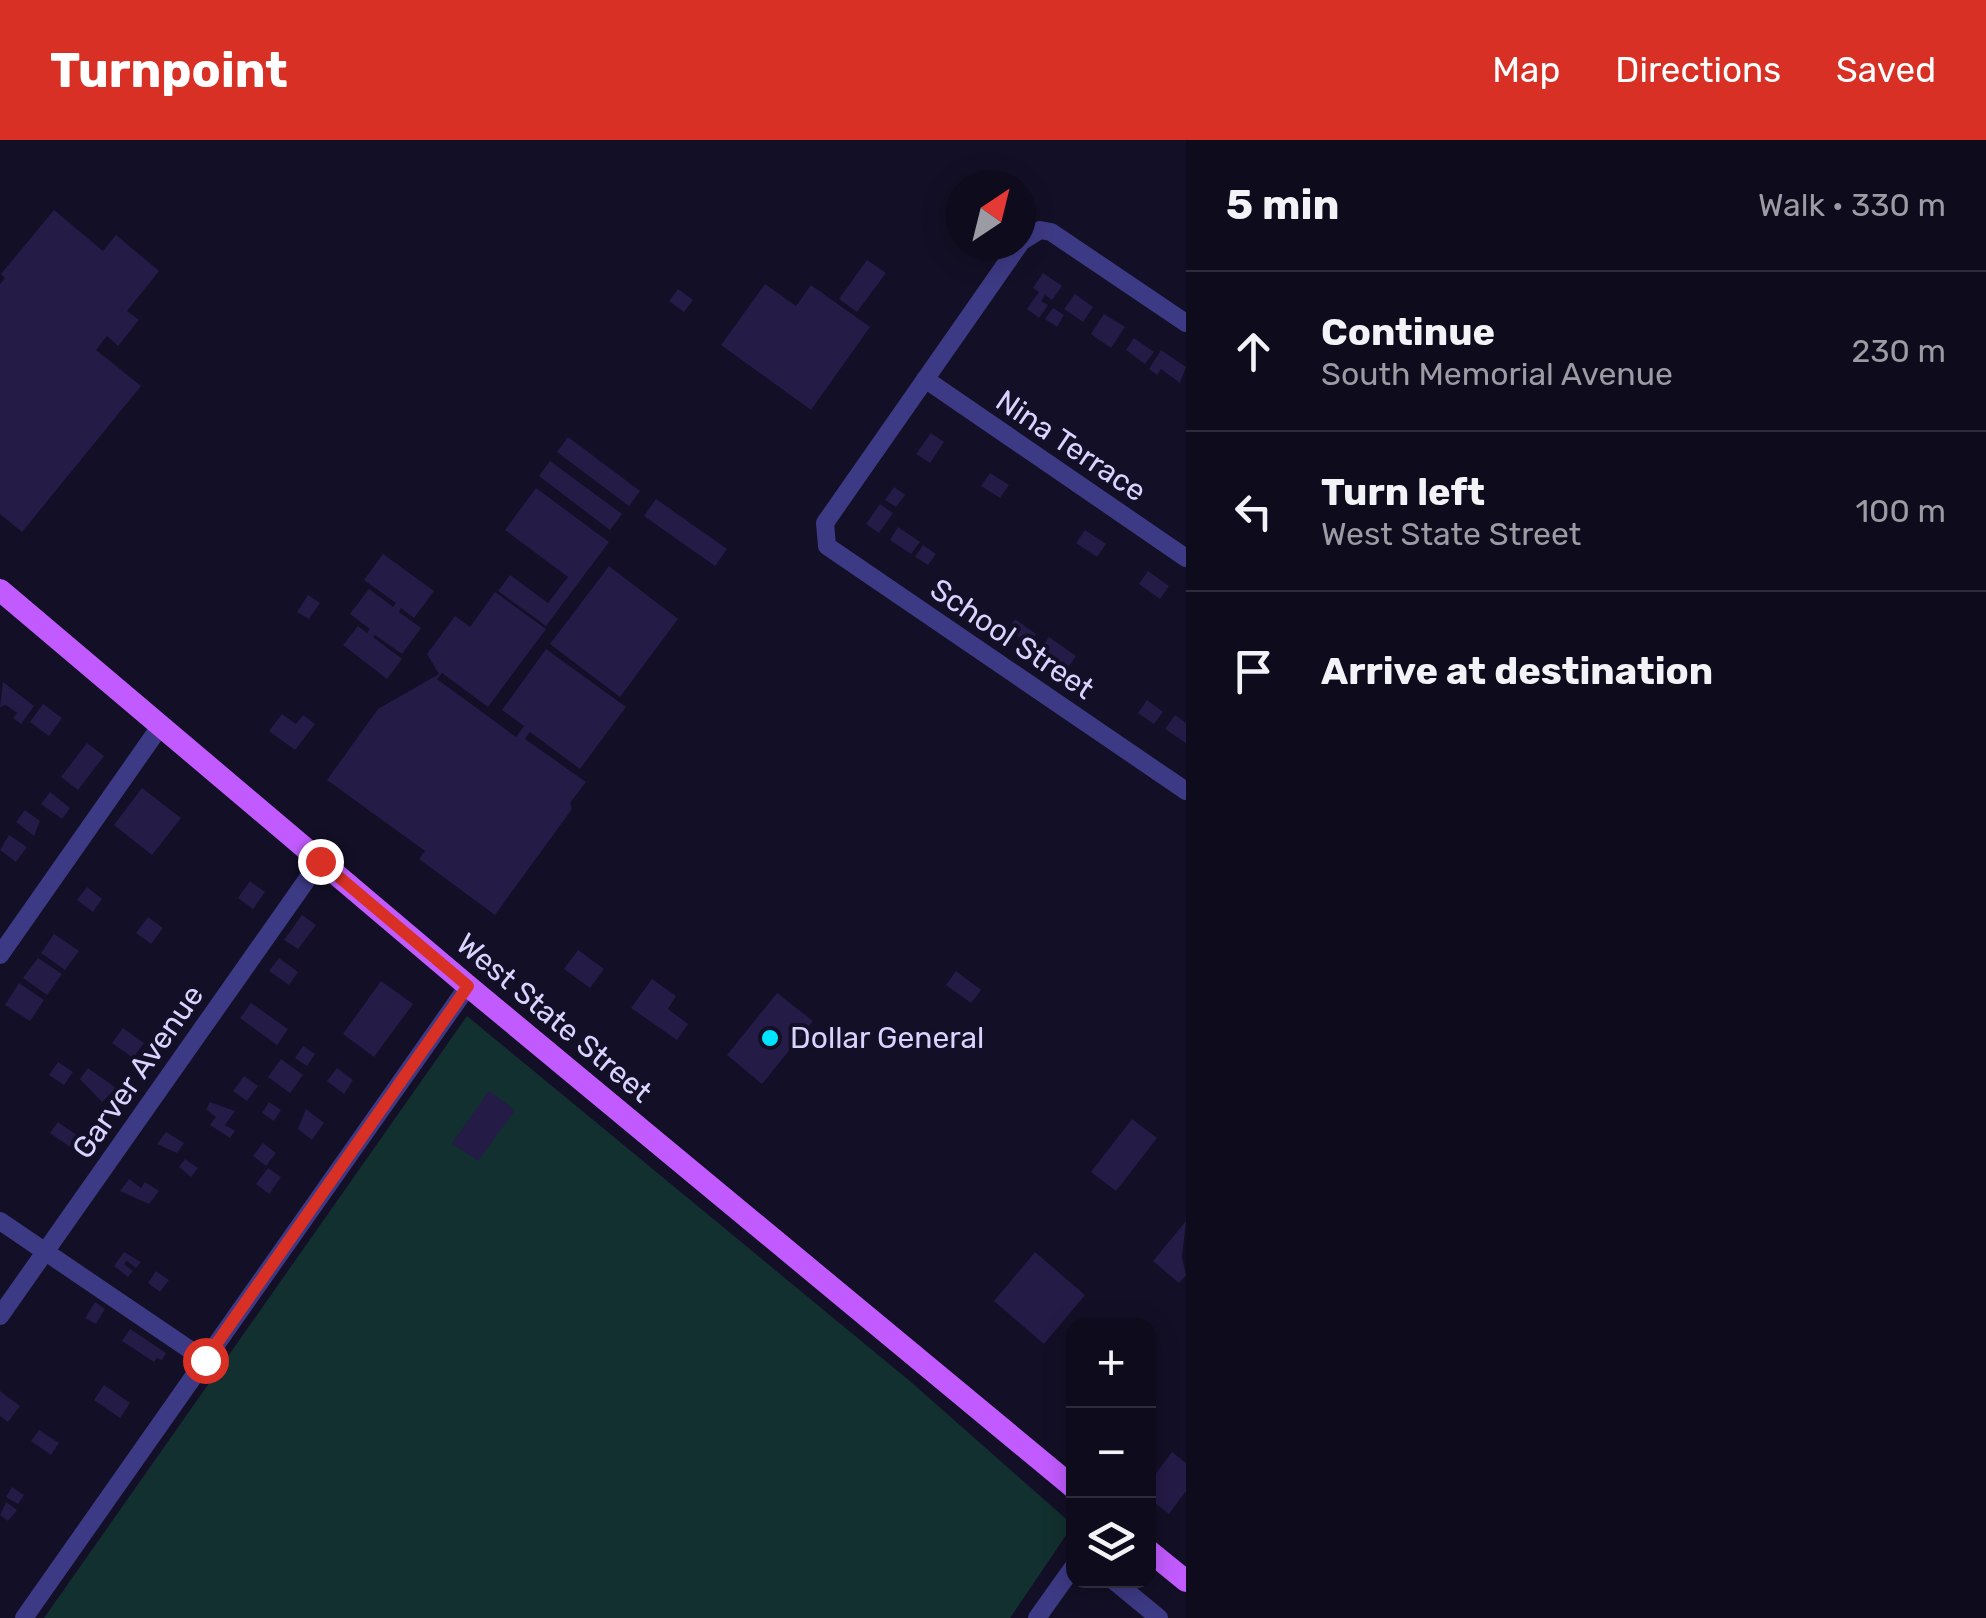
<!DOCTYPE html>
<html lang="en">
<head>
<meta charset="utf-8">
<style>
  body { margin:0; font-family:Rubik,sans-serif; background:#171425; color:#f1f3f6 }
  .controls { position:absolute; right:30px; bottom:30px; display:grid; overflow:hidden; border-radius:20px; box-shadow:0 5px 25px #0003 }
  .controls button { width:90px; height:90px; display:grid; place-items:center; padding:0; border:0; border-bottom:2px solid #2e2b3b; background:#0e0b1c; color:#f1f3f6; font:50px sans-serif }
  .compass { position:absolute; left:946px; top:30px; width:90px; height:90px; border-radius:50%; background:#0e0b1c; box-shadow:0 5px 25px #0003; rotate:35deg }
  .stop { position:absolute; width:30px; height:30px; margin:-22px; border:8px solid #d93025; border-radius:50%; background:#fff }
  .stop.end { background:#d93025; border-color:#fff; box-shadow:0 2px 10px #0008 }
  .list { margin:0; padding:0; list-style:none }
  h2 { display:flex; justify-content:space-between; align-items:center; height:130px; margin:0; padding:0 40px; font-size:42px }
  h2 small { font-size:32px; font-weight:400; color:#9b9ba3 }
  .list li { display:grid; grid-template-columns:65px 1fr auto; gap:30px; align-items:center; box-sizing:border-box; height:160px; padding:0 40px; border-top:2px solid #2e2b3b }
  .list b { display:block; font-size:38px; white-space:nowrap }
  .list p { margin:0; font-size:32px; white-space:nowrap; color:#9b9ba3 }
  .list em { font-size:32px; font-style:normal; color:#9b9ba3 }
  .icon { flex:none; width:55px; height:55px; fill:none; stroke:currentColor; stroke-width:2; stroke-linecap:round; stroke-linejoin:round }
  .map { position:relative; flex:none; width:1186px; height:1478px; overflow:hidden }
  header { display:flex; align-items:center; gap:60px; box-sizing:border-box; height:140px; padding:0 50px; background:#d93025; color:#fff }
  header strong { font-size:48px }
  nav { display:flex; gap:55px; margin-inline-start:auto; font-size:35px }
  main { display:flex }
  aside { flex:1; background:#0e0b1c }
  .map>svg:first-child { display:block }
  .green { fill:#12302f }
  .building { fill:#241b47 }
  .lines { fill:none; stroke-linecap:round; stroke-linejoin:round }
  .minor { stroke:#3d3a85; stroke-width:18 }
  .major { stroke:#c25bff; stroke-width:22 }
  .route { stroke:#d93025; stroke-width:12 }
  .poi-dot { fill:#00e5ff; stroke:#130f26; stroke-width:4 }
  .labels { text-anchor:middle; stroke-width:8; stroke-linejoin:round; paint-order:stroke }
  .street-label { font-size:30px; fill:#d9d4ff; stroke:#130f26 }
  .poi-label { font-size:30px; fill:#d9d4ff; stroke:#130f26; text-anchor:start }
</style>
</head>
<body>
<header>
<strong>Turnpoint</strong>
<nav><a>Map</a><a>Directions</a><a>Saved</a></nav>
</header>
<main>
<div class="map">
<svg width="1186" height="1478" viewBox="0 0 1186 1478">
  <rect width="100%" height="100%" fill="#130f26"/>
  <!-- green -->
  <path class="green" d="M467,876L911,1242L1073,1385L1010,1478H44Z"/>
  <!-- building -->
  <g class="building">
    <path d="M54,70L103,111L116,95L159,131L127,171L139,180L118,206L107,196L96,210L141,246L22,392L0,374V144L5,138L1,134Z"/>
    <path d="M867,120L886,133L857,172L839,159Z"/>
    <path d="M1043,133L1062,146L1052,160L1045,155L1041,161L1048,165L1039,178L1027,169L1039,152L1033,148Z"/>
    <path d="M765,144L796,166L811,145L870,187L811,270L721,205Z"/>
    <path d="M678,149L693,160L684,172L669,161Z"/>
    <path d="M1075,154L1093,167L1083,182L1064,169Z"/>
    <path d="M1053,168L1064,175L1057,187L1045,179Z"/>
    <path d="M1104,174L1125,187L1111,208L1091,194Z"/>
    <path d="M1134,198L1154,212L1145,224L1126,210Z"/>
    <path d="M1161,210L1186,227L1180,243L1161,229L1157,235L1149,229Z"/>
    <path d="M931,293L944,302L930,323L916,314Z"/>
    <path d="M568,297L640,351L629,366L557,312Z"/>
    <path d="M550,321L622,374L610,390L539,336Z"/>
    <path d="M990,333L1009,345L1000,358L981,346Z"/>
    <path d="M894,347L905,355L896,367L885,360Z"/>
    <path d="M536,348L609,402L546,486L498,451L510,435L548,463L568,437L505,390Z"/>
    <path d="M656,359L727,409L715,426L644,376Z"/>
    <path d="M880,364L893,373L879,393L866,384Z"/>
    <path d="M898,387L920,402L911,414L890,400Z"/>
    <path d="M1085,390L1106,404L1097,417L1076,403Z"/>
    <path d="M923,405L936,414L928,425L915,417Z"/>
    <path d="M383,414L434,451L414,478L401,468L399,472L421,488L402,514L375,495L373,497L402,519L387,539L343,505L358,486L367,493L370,489L350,474L369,449L393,467L396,463L364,440Z"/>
    <path d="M609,426L678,479L620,557L550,504Z"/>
    <path d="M1148,431L1169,446L1160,459L1139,444Z"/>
    <path d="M495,452L546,489L488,567L442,533L437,539L516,597L524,586L502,570L546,509L626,567L580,629L530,592L525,599L586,642L570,663L572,669L495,775L419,719L425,711L327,640L378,569L439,534L427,514L455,476L470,487Z"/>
    <path d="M308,455L320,463L309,479L297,472Z"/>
    <path d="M1015,479L1036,494L1029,504L1008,490Z"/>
    <path d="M1049,497L1076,516L1067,529L1040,510Z"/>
    <path d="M3,542L34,566L21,584L13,578L17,573L6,565L0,567Z"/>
    <path d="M1147,560L1163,572L1154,584L1138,573Z"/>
    <path d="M43,564L62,578L49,596L30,582Z"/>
    <path d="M282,574L296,584L303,575L315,584L295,610L269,591Z"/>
    <path d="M1175,575L1186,583V603L1165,589Z"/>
    <path d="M87,603L104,616L78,650L61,637Z"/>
    <path d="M142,648L181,678L152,715L114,685Z"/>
    <path d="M50,652L70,668L62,679L41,664Z"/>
    <path d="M25,670L40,681L34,696L16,682Z"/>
    <path d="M9,695L27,707L16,722L0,710Z"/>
    <path d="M250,741L265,752L253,769L238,758Z"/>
    <path d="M87,747L102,759L93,772L77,760Z"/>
    <path d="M302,775L316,785L298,809L284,800Z"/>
    <path d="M148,777L163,788L151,804L136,793Z"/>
    <path d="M54,794L79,811L65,830L41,813Z"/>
    <path d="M578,810L604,829L590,848L564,829Z"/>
    <path d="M38,818L62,834L47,855L23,838Z"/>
    <path d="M279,818L298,832L289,845L269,831Z"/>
    <path d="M956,831L981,850L971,863L946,845Z"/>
    <path d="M652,839L676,856L668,869L688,884L677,900L631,868Z"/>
    <path d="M381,841L413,864L374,917L343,894Z"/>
    <path d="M19,843L44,860L30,881L5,865Z"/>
    <path d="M777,853L813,881L762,944L727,915Z"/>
    <path d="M251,863L288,889L277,905L240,878Z"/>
    <path d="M123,888L144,903L133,918L112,903Z"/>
    <path d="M303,906L315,914L307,926L295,918Z"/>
    <path d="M281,919L303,935L290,953L268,937Z"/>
    <path d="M58,922L73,932L64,945L49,935Z"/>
    <path d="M88,928L116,948L102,962L80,939Z"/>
    <path d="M337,928L353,940L344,954L327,941Z"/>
    <path d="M244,936L258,946L247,961L233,951Z"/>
    <path d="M489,951L515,970L478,1021L452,1003Z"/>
    <path d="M210,962L235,971L225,985L235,991L230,998L210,985L216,977L206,969Z"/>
    <path d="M269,962L281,970L274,981L262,973Z"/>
    <path d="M306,969L324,983L312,1000L298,989Z"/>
    <path d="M1132,979L1157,998L1116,1051L1091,1032Z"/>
    <path d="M58,982L78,996L70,1007L50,993Z"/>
    <path d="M166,992L184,1003L177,1013L157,1004Z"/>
    <path d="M263,1003L276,1013L266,1026L253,1016Z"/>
    <path d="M185,1019L198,1028L191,1037L179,1027Z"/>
    <path d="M268,1028L281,1037L269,1054L256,1044Z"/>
    <path d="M129,1039L141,1048L145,1042L159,1051L149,1064L120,1051Z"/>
    <path d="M1186,1081L1182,1117L1186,1135L1179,1143L1153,1121Z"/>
    <path d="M124,1112L141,1122L136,1128L127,1121L124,1124L133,1131L128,1137L114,1126Z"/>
    <path d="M1035,1112L1085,1155L1044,1204L994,1161Z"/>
    <path d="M156,1131L169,1140L160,1152L148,1143Z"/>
    <path d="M95,1162L105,1169L96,1184L85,1178Z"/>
    <path d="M130,1189L166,1213L162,1220L157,1218L154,1222L122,1201Z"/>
    <path d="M104,1245L130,1263L120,1278L94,1260Z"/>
    <path d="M0,1251L20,1266L8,1282L0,1276Z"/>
    <path d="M39,1290L59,1303L51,1315L31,1301Z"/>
    <path d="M1172,1312L1186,1323V1351L1169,1374L1148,1358V1344Z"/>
    <path d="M12,1347L24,1355L18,1364L6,1357Z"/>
    <path d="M6,1362L17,1370L8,1381L0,1375Z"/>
  </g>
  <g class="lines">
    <!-- minor -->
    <g class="minor">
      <path d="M1021,102L1040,90L1051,92L1186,183"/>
      <path d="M1019,105L825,383L827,406L1186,651"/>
      <path d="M925,239L1186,418"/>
      <path d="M0,815L159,588"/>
      <path d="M0,1081L205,1220"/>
      <path d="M0,1176L320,721"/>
      <path d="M1113,1440L1159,1478"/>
      <path d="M24,1478L468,846"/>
      <path d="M1037,1478L1074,1426"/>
    </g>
    <!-- major -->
    <g class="major">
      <path d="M0,450L468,846L1074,1348"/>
      <path d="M1148,1410L1186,1441"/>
    </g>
  </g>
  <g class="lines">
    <!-- route -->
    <path class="route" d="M205,1220L468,846L320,721"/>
  </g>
  <!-- markers -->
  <circle class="poi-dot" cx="770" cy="898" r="10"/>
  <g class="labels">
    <!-- street labels -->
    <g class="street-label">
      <text transform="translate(1071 306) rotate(34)" y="10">Nina Terrace</text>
      <text transform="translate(1012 499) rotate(34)" y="10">School Street</text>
      <text transform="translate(554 878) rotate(40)" y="10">West State Street</text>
      <text transform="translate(138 932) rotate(-55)" y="10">Garver Avenue</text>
    </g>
    <!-- poi labels -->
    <g class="poi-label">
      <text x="790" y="908">Dollar General</text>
    </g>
  </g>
</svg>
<div class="controls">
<button>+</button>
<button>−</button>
<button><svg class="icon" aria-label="layers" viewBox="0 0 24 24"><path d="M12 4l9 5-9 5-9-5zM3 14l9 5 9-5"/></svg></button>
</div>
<svg class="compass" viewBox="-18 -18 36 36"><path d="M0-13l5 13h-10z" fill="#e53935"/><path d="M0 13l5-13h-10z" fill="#9b9ba3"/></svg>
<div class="stop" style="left:205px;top:1220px"></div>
<div class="stop end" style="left:320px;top:721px"></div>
</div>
<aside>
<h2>5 min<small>Walk · 330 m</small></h2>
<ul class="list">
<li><svg class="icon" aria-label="ahead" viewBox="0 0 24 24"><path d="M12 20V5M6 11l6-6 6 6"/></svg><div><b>Continue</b><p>South Memorial Avenue</p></div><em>230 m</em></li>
<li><svg class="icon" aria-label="left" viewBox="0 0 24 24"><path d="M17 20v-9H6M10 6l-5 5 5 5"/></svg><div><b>Turn left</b><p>West State Street</p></div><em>100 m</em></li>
<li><svg class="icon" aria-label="arrive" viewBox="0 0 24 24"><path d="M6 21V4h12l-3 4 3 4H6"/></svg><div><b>Arrive at destination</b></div></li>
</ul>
</aside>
</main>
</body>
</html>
